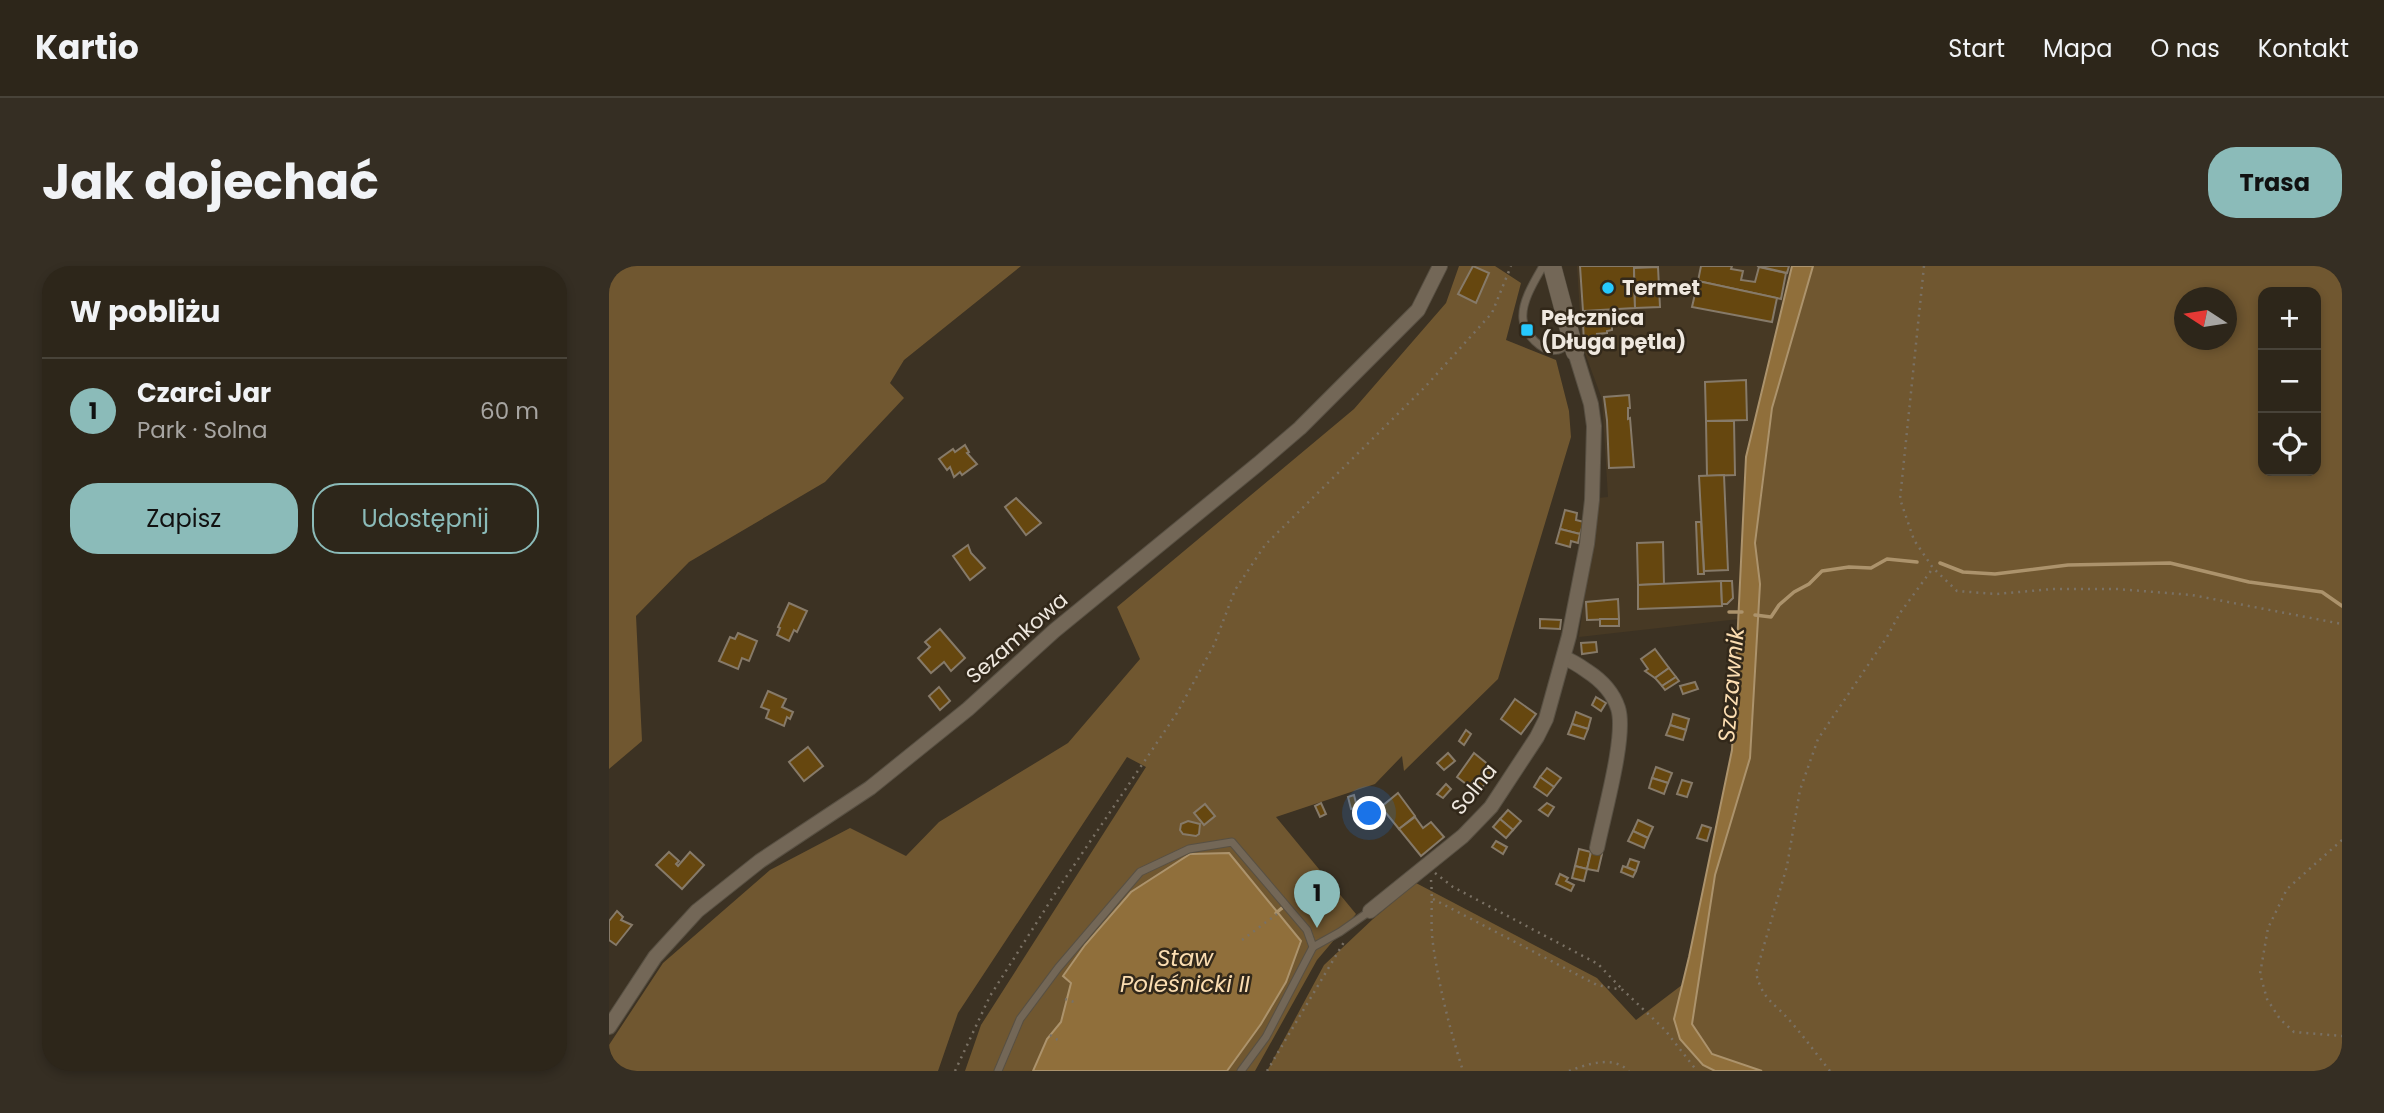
<!DOCTYPE html>
<html lang="pl">
<head>
<meta charset="utf-8">
<style>
  body { margin:0; font-family:Poppins,sans-serif; background:#352e23; color:#f1f3f6 }
  .controls { position:absolute; right:21px; top:21px; display:grid; overflow:hidden; border-radius:14px; box-shadow:0 4px 10px #0003 }
  .controls button { width:63px; height:63px; display:grid; place-items:center; padding:0; border:0; border-bottom:2px solid #484339; background:#2d261a; color:#f1f3f6; font:35px sans-serif }
  .compass { position:absolute; left:1565px; top:21px; width:63px; height:63px; border-radius:50%; background:#2d261a; box-shadow:0 4px 10px #0003; rotate:282deg }
  .you { position:absolute; left:761px; top:548px; width:24px; height:24px; margin:-18px; border:5px solid #fff; border-radius:50%; background:#1a73e8; box-shadow:0 0 0 10px #1a73e833 }
  .badge { display:grid; place-items:center; width:46px; height:46px; border-radius:50%; background:#8bbbb9; color:#111; font-size:23px; font-weight:700 }
  .pin { position:absolute; translate:-50% -58px; filter:drop-shadow(0 2px 4px #0008) }
  .pin::after { content:''; position:absolute; top:37px; width:24px; height:21px; background:inherit; clip-path:polygon(0 0,100% 0,50% 100%) }
  .list { margin:0; padding:0; list-style:none }
  h2 { display:flex; justify-content:space-between; align-items:center; height:91px; margin:0; padding:0 28px; font-size:30px }
  h2 small { font-size:23px; font-weight:400; color:#a7a5a2 }
  .list li { display:grid; grid-template-columns:46px 1fr auto; gap:21px; align-items:center; box-sizing:border-box; height:105px; padding:0 28px; border-top:2px solid #484339 }
  .list b { display:block; font-size:26px; white-space:nowrap }
  .list p { margin:0; font-size:23px; white-space:nowrap; color:#a7a5a2 }
  .list em { font-size:23px; font-style:normal; color:#a7a5a2 }
  .actions { display:flex; gap:14px; padding:21px 28px }
  .actions a { flex:1; padding:16px 0; border:2px solid #8bbbb9; border-radius:28px; text-align:center; font-size:24px; color:#8bbbb9 }
  .actions .main { background:#8bbbb9; color:#111 }
  .icon { flex:none; width:38px; height:38px; fill:none; stroke:currentColor; stroke-width:2; stroke-linecap:round; stroke-linejoin:round }
  .map { position:relative; flex:none; width:1733px; height:805px; overflow:hidden; border-radius:28px }
  header { display:flex; align-items:center; gap:42px; box-sizing:border-box; height:98px; padding:0 35px; background:#2d261a; border-bottom:2px solid #484339 }
  header strong { font-size:33px }
  nav { display:flex; gap:38px; margin-inline-start:auto; font-size:24px }
  .intro { display:flex; align-items:center; justify-content:space-between; box-sizing:border-box; height:168px; padding:0 42px }
  h1 { margin:0; font-size:49px }
  .button { padding:18px 32px; border-radius:28px; background:#8bbbb9; color:#111; font-size:24px; font-weight:700 }
  main { display:flex; gap:42px; padding:0 42px }
  aside { flex:1; background:#2d261a; border-radius:28px; box-shadow:0 4px 10px #0003 }
  .map>svg:first-child { display:block }
  .built { fill:#473924 }
  .green { fill:#705730; fill-rule:evenodd }
  .water { fill:#906f3b; stroke:#ac936c; stroke-width:2 }
  .lines { fill:none; stroke-linecap:round; stroke-linejoin:round }
  .stream { stroke:#ac936c; stroke-width:3.5 }
  .building { fill:#66470f; stroke:#867a69; stroke-width:2 }
  .lane-casing { stroke:#585043; stroke-width:9 }
  .street-casing { stroke:#585043; stroke-width:16 }
  .secondary-casing { stroke:#585043; stroke-width:19 }
  .path { stroke:#7a7164; stroke-width:2.5; stroke-dasharray:2 5; stroke-linecap:butt }
  .lane { stroke:#736757; stroke-width:7 }
  .street { stroke:#736757; stroke-width:14 }
  .secondary { stroke:#736757; stroke-width:18 }
  .poi-dot { fill:#26c9fe; stroke:#32281a; stroke-width:2.5 }
  .labels { text-anchor:middle; stroke-width:5; stroke-linejoin:round; paint-order:stroke }
  .poi-label { font-size:21px; font-weight:bold; fill:#efe8df; stroke:#32281a; text-anchor:start }
  .street-label { font-size:21px; fill:#efe8df; stroke:#32281a }
  .water-label { font-size:23px; font-style:italic; fill:#fbddb1; stroke:#32281a }
</style>
</head>
<body>
<header>
<strong>Kartio</strong>
<nav><a>Start</a><a>Mapa</a><a>O nas</a><a>Kontakt</a></nav>
</header>
<div class="intro"><h1>Jak dojechać</h1><a class="button">Trasa</a></div>
<main>
<aside>
<h2>W pobliżu<small></small></h2>
<ul class="list">
<li><span class="badge">1</span><div><b>Czarci Jar</b><p>Park · Solna</p></div><em>60 m</em></li>
</ul>
<div class="actions"><a class="main">Zapisz</a><a>Udostępnij</a></div>
</aside>
<div class="map">
<svg width="1733" height="805" viewBox="0 0 1733 805">
  <rect width="100%" height="100%" fill="#3c3223"/>
  <!-- built -->
  <path class="built" d="M968,0H1183L1137,191L1130,353L970,371L989,232L999,231L993,133L973,79Z"/>
  <!-- green -->
  <g class="green">
    <path d="M0,0H412L295,94L281,117L295,132L216,216L80,296L27,350L33,475L0,503Z"/>
    <path d="M850,0H886L912,17L897,74L947,94L960,145L962,171L889,413L795,505L793,490L766,518L667,551L747,648L708,694L646,805H618L652,758L677,716L454,710L462,717L452,756L438,773L424,805H356L372,759L537,501L518,491L349,747L329,805H0V779L54,697L161,604L241,562L297,590L330,556L459,477L531,393L508,341L745,143L837,37Z"/>
    <path d="M1204,0H1733V805H658L715,699L764,653L807,617L988,712L1027,754L1090,706L1151,318L1146,277L1163,142ZM1654,26H1707V205H1654ZM1576,32H1618V74H1576Z"/>
  </g>
  <!-- water -->
  <g class="water">
    <path d="M1183,0H1204L1163,142L1146,277L1151,318L1141,492L1106,609L1083,758L1103,788L1153,805H1106L1094,799L1071,773L1065,753L1080,691L1123,484L1137,191Z"/>
    <path d="M620,587L692,675L677,716L652,758L618,805H424L438,773L452,756L462,717L454,710L476,679L522,626L581,588Z"/>
  </g>
  <g class="lines">
    <!-- stream -->
    <g class="stream">
      <path d="M1331,297L1354,306L1386,308L1459,299L1561,297L1640,316L1713,326L1733,340"/>
      <path d="M1120,346H1133"/>
      <path d="M1146,349L1162,351L1170,339L1185,326L1200,318L1213,305L1240,301L1262,302L1278,293L1308,296"/>
      <path d="M667,647L673,642"/>
    </g>
  </g>
  <!-- building -->
  <g class="building">
    <path d="M864,0L880,7L867,37L849,28Z"/>
    <path d="M971,0H1049V1L1025,2L1026,42L974,45Z"/>
    <path d="M1092,0H1123L1122,3L1134,5L1132,14L1146,16L1150,1L1177,7L1172,33L1089,15Z"/>
    <path d="M1148,0H1180L1178,7Z"/>
    <path d="M1049,1L1051,41L1026,42L1025,2Z"/>
    <path d="M1089,15L1168,32L1163,56L1083,41Z"/>
    <path d="M1003,55V64L998,65V67L988,68L989,77L975,78L974,56Z"/>
    <path d="M1137,114L1138,154L1097,155L1096,116Z"/>
    <path d="M1020,129L1021,142H1019V153L1021,152L1025,201L1000,202L998,154L995,131Z"/>
    <path d="M1097,155H1125L1126,209L1098,210Z"/>
    <path d="M356,179L360,186L358,187L368,198L353,209L351,206L345,211L341,201L338,204L330,193L344,183L346,186Z"/>
    <path d="M1115,209L1119,304L1095,305L1090,210Z"/>
    <path d="M407,232L432,257L417,269L396,241Z"/>
    <path d="M956,244L968,247L967,254L975,256L971,268L951,263Z"/>
    <path d="M1087,256H1092L1095,308H1089Z"/>
    <path d="M951,263L971,268L969,277L962,275L961,281L947,277Z"/>
    <path d="M1054,276L1055,318L1029,319L1028,277Z"/>
    <path d="M359,279L362,287L376,302L361,314L344,290Z"/>
    <path d="M1112,315L1113,340L1029,343V319Z"/>
    <path d="M1112,315H1123L1124,332L1118,338H1113Z"/>
    <path d="M1009,333L1010,353L978,354L977,336Z"/>
    <path d="M180,337L198,345L188,366L185,364L180,375L168,369L171,362L169,361Z"/>
    <path d="M931,353L952,354L951,363L931,362Z"/>
    <rect x="991" y="353" width="19" height="7"/>
    <path d="M331,363L356,392L342,405L335,396L322,407L309,392L321,381L316,376Z"/>
    <path d="M129,367L148,375L140,395L133,392L129,403L110,395L121,371L126,373Z"/>
    <path d="M987,376L988,386L973,388L972,377Z"/>
    <path d="M1046,383L1060,402L1046,412L1036,405L1039,403L1032,393Z"/>
    <path d="M1060,402L1067,411L1053,420L1046,412Z"/>
    <path d="M1067,411L1070,415L1056,424L1053,420Z"/>
    <path d="M1086,416L1089,423L1074,428L1071,420Z"/>
    <path d="M330,421L341,435L331,444L320,430Z"/>
    <path d="M159,425L177,433L173,441L184,446L181,453L178,451L175,460L157,452L160,444L152,441Z"/>
    <path d="M987,431L997,437L992,445L983,439Z"/>
    <path d="M906,433L927,448L912,468L892,453Z"/>
    <path d="M967,446L982,452L979,463L963,458Z"/>
    <path d="M1064,448L1080,453L1077,464L1061,459Z"/>
    <path d="M963,458L979,463L975,473L959,468Z"/>
    <path d="M1061,459L1077,464L1074,474L1057,469Z"/>
    <path d="M857,464L862,468L855,479L850,475Z"/>
    <path d="M199,481L214,500L195,515L180,496Z"/>
    <path d="M839,487L846,495L835,504L828,497Z"/>
    <path d="M865,487L886,504L869,527L848,511Z"/>
    <path d="M1047,501L1063,507L1059,517L1043,512Z"/>
    <path d="M938,502L952,512L945,521L931,511Z"/>
    <path d="M931,511L945,521L938,530L925,521Z"/>
    <path d="M1043,512L1059,517L1055,528L1040,522Z"/>
    <path d="M1073,514L1083,517L1078,531L1068,528Z"/>
    <path d="M837,518L842,523L834,532L828,528Z"/>
    <path d="M789,527L806,550L790,563L772,541Z"/>
    <path d="M745,529L748,541L742,543L739,531Z"/>
    <path d="M712,537L717,548L711,551L706,540Z"/>
    <path d="M938,537L945,541L939,550L930,544Z"/>
    <path d="M596,538L606,550L595,559L585,547Z"/>
    <path d="M899,544L912,555L904,564L891,553Z"/>
    <path d="M806,551L814,562L822,556L835,571L812,590L790,563Z"/>
    <path d="M891,553L904,564L897,572L884,561Z"/>
    <path d="M1029,554L1044,561L1039,572L1024,565Z"/>
    <path d="M579,555L591,558L590,568L587,570L574,568L571,564L572,558Z"/>
    <path d="M1093,559L1102,562L1098,575L1088,572Z"/>
    <path d="M1024,565L1039,572L1035,582L1019,575Z"/>
    <path d="M887,575L898,581L894,588L883,581Z"/>
    <path d="M970,583L982,586L978,603L966,600Z"/>
    <path d="M60,586L70,595L67,598L69,600L81,586L95,599L73,623L47,599Z"/>
    <path d="M982,586L993,588L989,605L978,603Z"/>
    <path d="M1021,593L1030,596L1027,605L1018,601Z"/>
    <path d="M966,600L978,603L975,615L963,612Z"/>
    <path d="M1014,600L1027,605L1024,611L1012,606Z"/>
    <path d="M951,608L959,612L957,615L965,619L962,625L947,618Z"/>
    <path d="M8,645L14,651L12,654L23,659L7,679L0,674V655Z"/>
  </g>
  <g class="lines">
    <!-- lane casing -->
    <g class="lane-casing">
      <g id="lane">
        <path d="M934,0C926,14 912,36 914,53C915,67 933,88 949,84C954,83 958,78 962,74"/>
        <path d="M389,805L411,753L449,702L531,606L580,583L623,576L698,664L704,681"/>
        <path d="M632,805L657,771L704,681L731,666L761,645"/>
      </g>
    </g>
    <!-- street casing -->
    <g class="street-casing">
      <g id="street">
        <path d="M955,392C964,395 971,400 978,405C992,414 1004,427 1009,442C1018,469 994,551 988,582"/>
        <path d="M761,645L854,570L882,541L928,471L937,453L960,370L978,278L983,234L985,160L982,138L966,86"/>
        <path d="M0,761L46,691L88,645L151,595L261,522L359,443L445,365L649,198L691,162L809,44L831,0"/>
      </g>
    </g>
    <!-- secondary casing -->
    <g class="secondary-casing">
      <path id="secondary" d="M943,0L966,86"/>
    </g>
    <!-- path -->
    <g class="path">
      <path d="M1315,0L1291,233L1305,274L1324,302L1348,325L1387,328L1444,323H1508L1583,329L1733,358"/>
      <path d="M1733,574L1678,623L1659,662L1651,708L1658,733L1671,753L1685,766L1733,770"/>
      <path d="M826,607L844,621L989,698L1012,722"/>
      <path d="M822,614C824,635 821,657 824,678C830,721 841,764 854,805"/>
      <path d="M824,633L988,719L1014,724L1056,764L1088,805"/>
      <path d="M633,674L668,648"/>
      <path d="M456,733L468,737"/>
      <path d="M441,769L452,776"/>
      <path d="M346,805L381,730L449,623L568,447L605,379L626,324L656,279L816,121L883,47L902,0"/>
      <path d="M658,805L735,676"/>
      <path d="M960,805C979,798 1003,789 1020,805"/>
      <path d="M1221,805C1208,789 1196,772 1182,756C1165,736 1154,735 1147,707L1178,600L1191,524L1209,473L1278,371L1291,347L1324,302"/>
    </g>
    <!-- lane -->
    <use href="#lane" class="lane"/>
    <!-- street -->
    <use href="#street" class="street"/>
    <!-- secondary -->
    <use href="#secondary" class="secondary"/>
  </g>
  <!-- markers -->
  <g class="poi-dot">
    <circle cx="999" cy="22" r="7"/>
    <rect x="911" y="57" width="14" height="14" rx="3.5"/>
  </g>
  <g class="labels">
    <!-- poi labels -->
    <g class="poi-label">
      <text x="1013" y="29">Termet</text>
      <text x="932" y="59">Pełcznica<tspan x="932" dy="24">(Długa pętla)</tspan></text>
    </g>
    <!-- street labels -->
    <g class="street-label">
      <text transform="translate(408 372) rotate(-41)" y="7">Sezamkowa</text>
      <text transform="translate(865 523) rotate(-51)" y="7">Solna</text>
    </g>
    <!-- water labels -->
    <g class="water-label">
      <text transform="translate(1122 419) rotate(-85)" y="8">Szczawnik</text>
      <text x="576" y="700">Staw<tspan x="576" dy="26">Poleśnicki II</tspan></text>
    </g>
  </g>
</svg>
<div class="controls">
<button>+</button>
<button>−</button>
<button><svg class="icon" aria-label="locate" viewBox="0 0 24 24"><circle cx="12" cy="12" r="6"/><path d="M12 2v4M12 18v4M2 12h4M18 12h4"/></svg></button>
</div>
<svg class="compass" viewBox="-18 -18 36 36"><path d="M0-13l5 13h-10z" fill="#e53935"/><path d="M0 13l5-13h-10z" fill="#a7a5a2"/></svg>
<div class="you"></div>
<div class="pin badge" style="left:708px;top:662px">1</div>
</div>
</main>
</body>
</html>
